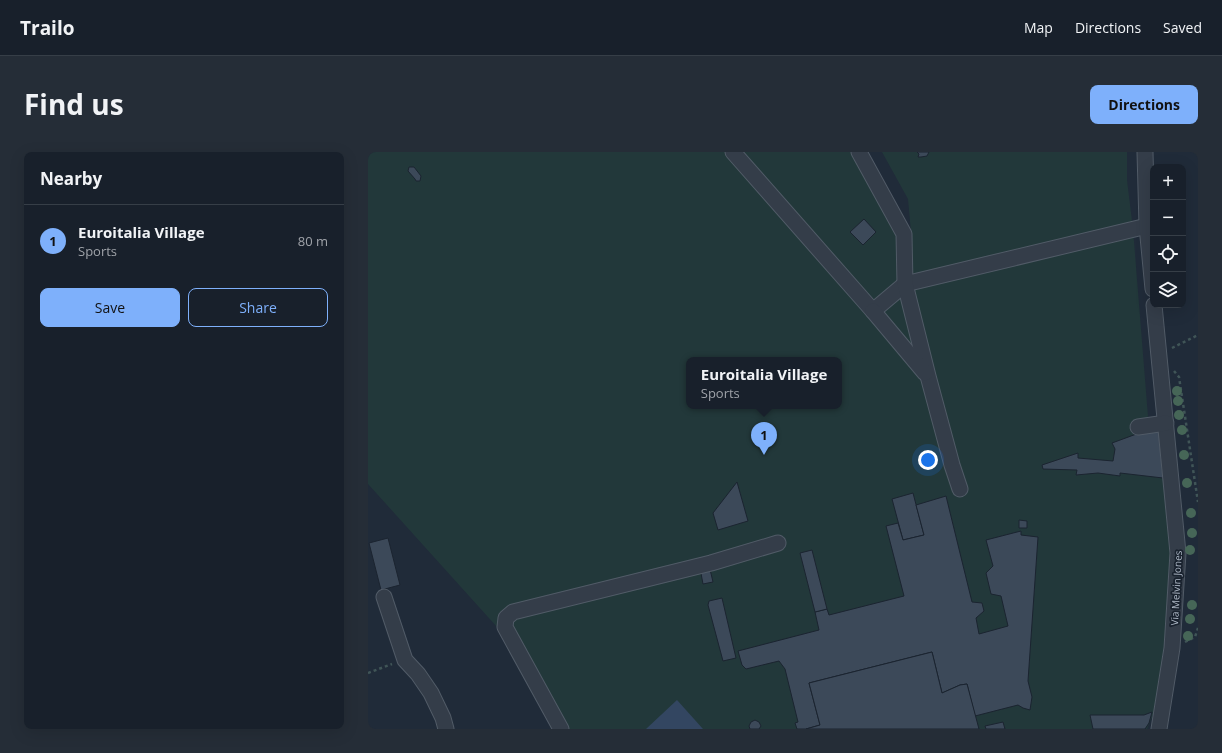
<!DOCTYPE html>
<html lang="en">
<head>
<meta charset="utf-8">
<style>
  body { margin:0; font-family:"Open Sans",sans-serif; background:#252d37; color:#f1f3f6 }
  .controls { position:absolute; right:12px; top:12px; display:grid; overflow:hidden; border-radius:8px; box-shadow:0 4px 16px #0002 }
  .controls button { width:36px; height:36px; display:grid; place-items:center; padding:0; border:0; border-bottom:1px solid #363e47; background:#18202b; color:#f1f3f6; font:20px sans-serif }
  .you { position:absolute; left:560px; top:308px; width:14px; height:14px; margin:-10px; border:3px solid #fff; border-radius:50%; background:#1a73e8; box-shadow:0 0 0 6px #1a73e833 }
  .badge { display:grid; place-items:center; width:26px; height:26px; border-radius:50%; background:#7eb0fb; color:#111; font-size:13px; font-weight:700 }
  .pin { position:absolute; translate:-50% -33px; filter:drop-shadow(0 1px 2px #0008) }
  .pin::after { content:''; position:absolute; top:21px; width:14px; height:12px; background:inherit; clip-path:polygon(0 0,100% 0,50% 100%) }
  .popup { position:absolute; left:318px; top:205px; width:156px; height:52px; box-sizing:border-box; display:grid; place-content:center; border-radius:8px; background:#18202b; filter:drop-shadow(0 1px 3px #0005); font-size:13px; white-space:nowrap; color:#9fa3a9 }
  .popup b { font-size:15px; color:#f1f3f6 }
  .popup::after { content:''; position:absolute; left:50%; top:100%; margin-left:-8px; border:8px solid transparent; border-top-color:#18202b }
  .list { margin:0; padding:0; list-style:none }
  h2 { display:flex; justify-content:space-between; align-items:center; height:52px; margin:0; padding:0 16px; font-size:17px }
  h2 small { font-size:13px; font-weight:400; color:#9fa3a9 }
  .list li { display:grid; grid-template-columns:26px 1fr auto; gap:12px; align-items:center; box-sizing:border-box; height:72px; padding:0 16px; border-top:1px solid #363e47 }
  .list b { display:block; font-size:15px; white-space:nowrap }
  .list p { margin:0; font-size:13px; white-space:nowrap; color:#9fa3a9 }
  .list em { font-size:13px; font-style:normal; color:#9fa3a9 }
  .actions { display:flex; gap:8px; padding:12px 16px }
  .actions a { flex:1; padding:9px 0; border:1px solid #7eb0fb; border-radius:8px; text-align:center; font-size:14px; color:#7eb0fb }
  .actions .main { background:#7eb0fb; color:#111 }
  .icon { flex:none; width:22px; height:22px; fill:none; stroke:currentColor; stroke-width:2; stroke-linecap:round; stroke-linejoin:round }
  .map { position:relative; flex:none; width:830px; height:577px; overflow:hidden; border-radius:8px }
  header { display:flex; align-items:center; gap:24px; box-sizing:border-box; height:56px; padding:0 20px; background:#18202b; border-bottom:1px solid #363e47 }
  header strong { font-size:19px }
  nav { display:flex; gap:22px; margin-inline-start:auto; font-size:14px }
  .intro { display:flex; align-items:center; justify-content:space-between; box-sizing:border-box; height:96px; padding:0 24px }
  h1 { margin:0; font-size:28px }
  .button { padding:10px 18px; border-radius:8px; background:#7eb0fb; color:#111; font-size:14px; font-weight:700 }
  main { display:flex; gap:24px; padding:0 24px }
  aside { flex:1; background:#18202b; border-radius:8px; box-shadow:0 4px 16px #0002 }
  .map>svg:first-child { display:block }
  .green { fill:#22383a; fill-rule:evenodd }
  .water { fill:#334661 }
  .building { fill:#3c4959; stroke:#1b2430 }
  .lines { fill:none; stroke-linecap:round; stroke-linejoin:round }
  .minor-casing { stroke:#515b67; stroke-width:17 }
  .path { stroke:#405557; stroke-width:2.5; stroke-dasharray:3 3; stroke-linecap:butt }
  .minor { stroke:#343d49; stroke-width:15 }
  .tree { fill:#466657 }
  .labels { text-anchor:middle; stroke-width:3.5; stroke-linejoin:round; paint-order:stroke }
  .street-label { font-size:10px; fill:#aeb8c6; stroke:#19222e }
</style>
</head>
<body>
<header>
<strong>Trailo</strong>
<nav><a>Map</a><a>Directions</a><a>Saved</a></nav>
</header>
<div class="intro"><h1>Find us</h1><a class="button">Directions</a></div>
<main>
<aside>
<h2>Nearby<small></small></h2>
<ul class="list">
<li><span class="badge">1</span><div><b>Euroitalia Village</b><p>Sports</p></div><em>80 m</em></li>
</ul>
<div class="actions"><a class="main">Save</a><a>Share</a></div>
</aside>
<div class="map">
<svg width="830" height="577" viewBox="0 0 830 577">
  <rect width="100%" height="100%" fill="#202b39"/>
  <!-- green -->
  <path class="green" d="M0,0H484L543,80L540,47L514,0H759V28L765,77L781,277L794,325L798,330L803,401L800,468L787,558L779,577H187L138,485L0,332ZM321,208H471V254H321Z"/>
  <!-- water -->
  <path class="water" d="M309,548L335,577H278Z"/>
  <!-- building -->
  <g class="building">
    <path d="M549,0H561L559,4L553,5H550L551,2Z"/>
    <path d="M41,15H46L53,24L52,29H48L47,27L40,19Z"/>
    <path d="M496,67L508,80L495,93L482,80Z"/>
    <path d="M782,277L791,279L795,326L752,321V324L730,321L708,323L709,318L675,317L674,313L710,301V306L745,309L747,297L744,291Z"/>
    <path d="M369,330L380,369L350,378L345,361Z"/>
    <path d="M545,341L556,383L535,388L524,347Z"/>
    <path d="M578,344L604,450L614,451L616,459L608,466L611,482L640,474L633,444L623,442L618,421L625,414L618,388L653,379V383L670,385L660,529L664,545L662,558L655,556L650,553L607,564L599,532L592,533L574,541L564,500L441,531L452,573L438,577H429L427,571L430,570L417,517L411,509L378,517L374,513L370,499L451,478L447,460L459,457L461,463L536,444L518,374L530,371L535,388L556,383L548,353Z"/>
    <path d="M651,368L659,369V376H651Z"/>
    <path d="M20,386L32,433L13,438L1,391Z"/>
    <path d="M444,398L459,457L447,460L432,401Z"/>
    <path d="M341,413L345,430L335,432L332,416Z"/>
    <path d="M354,446L368,506L355,509L340,453L341,449Z"/>
    <path d="M564,500L574,541L592,533L599,532L611,577H438L452,573L441,531Z"/>
    <path d="M784,560L781,571L777,577H725L722,563H776Z"/>
    <path d="M387,568L391,570L393,574L391,577H382L381,574L383,570Z"/>
    <path d="M635,570L637,577H618L617,574Z"/>
  </g>
  <g class="lines">
    <!-- minor casing -->
    <g class="minor-casing">
      <g id="minor">
        <path d="M365,0L505,159L537,132L779,74"/>
        <path d="M491,0L536,82L537,132L560,224L584,313L592,337"/>
        <path d="M777,0L779,74L785,137"/>
        <path d="M786,153L810,401L804,496L791,577"/>
        <path d="M505,159L557,221"/>
        <path d="M770,275L798,271"/>
        <path d="M16,445L37,508L50,522L63,541L75,566L78,577"/>
        <path d="M193,577L137,475L138,466L145,460L343,411L410,391"/>
      </g>
    </g>
    <!-- path -->
    <g class="path">
      <path d="M804,196L830,183"/>
      <path d="M806,219L811,225L830,350"/>
      <path d="M817,490L827,485L830,476"/>
      <path d="M0,521L24,512"/>
    </g>
    <!-- minor -->
    <use href="#minor" class="minor"/>
  </g>
  <!-- trees -->
  <g class="tree">
    <circle cx="809" cy="239" r="5"/>
    <circle cx="810" cy="249" r="5"/>
    <circle cx="811" cy="263" r="5"/>
    <circle cx="814" cy="278" r="5"/>
    <circle cx="816" cy="303" r="5"/>
    <circle cx="819" cy="331" r="5"/>
    <circle cx="823" cy="361" r="5"/>
    <circle cx="824" cy="381" r="5"/>
    <circle cx="822" cy="398" r="5"/>
    <circle cx="824" cy="453" r="5"/>
    <circle cx="822" cy="467" r="5"/>
    <circle cx="820" cy="484" r="5"/>
  </g>
  <g class="labels">
    <!-- street labels -->
    <g class="street-label">
      <text transform="translate(808 436) rotate(-87)" y="4">Via Melvin Jones</text>
    </g>
  </g>
</svg>
<div class="controls">
<button>+</button>
<button>−</button>
<button><svg class="icon" aria-label="locate" viewBox="0 0 24 24"><circle cx="12" cy="12" r="6"/><path d="M12 2v4M12 18v4M2 12h4M18 12h4"/></svg></button>
<button><svg class="icon" aria-label="layers" viewBox="0 0 24 24"><path d="M12 4l9 5-9 5-9-5zM3 14l9 5 9-5"/></svg></button>
</div>
<div class="you"></div>
<div class="pin badge" style="left:396px;top:303px">1</div>
<div class="popup"><b>Euroitalia Village</b>Sports</div>
</div>
</main>
</body>
</html>
